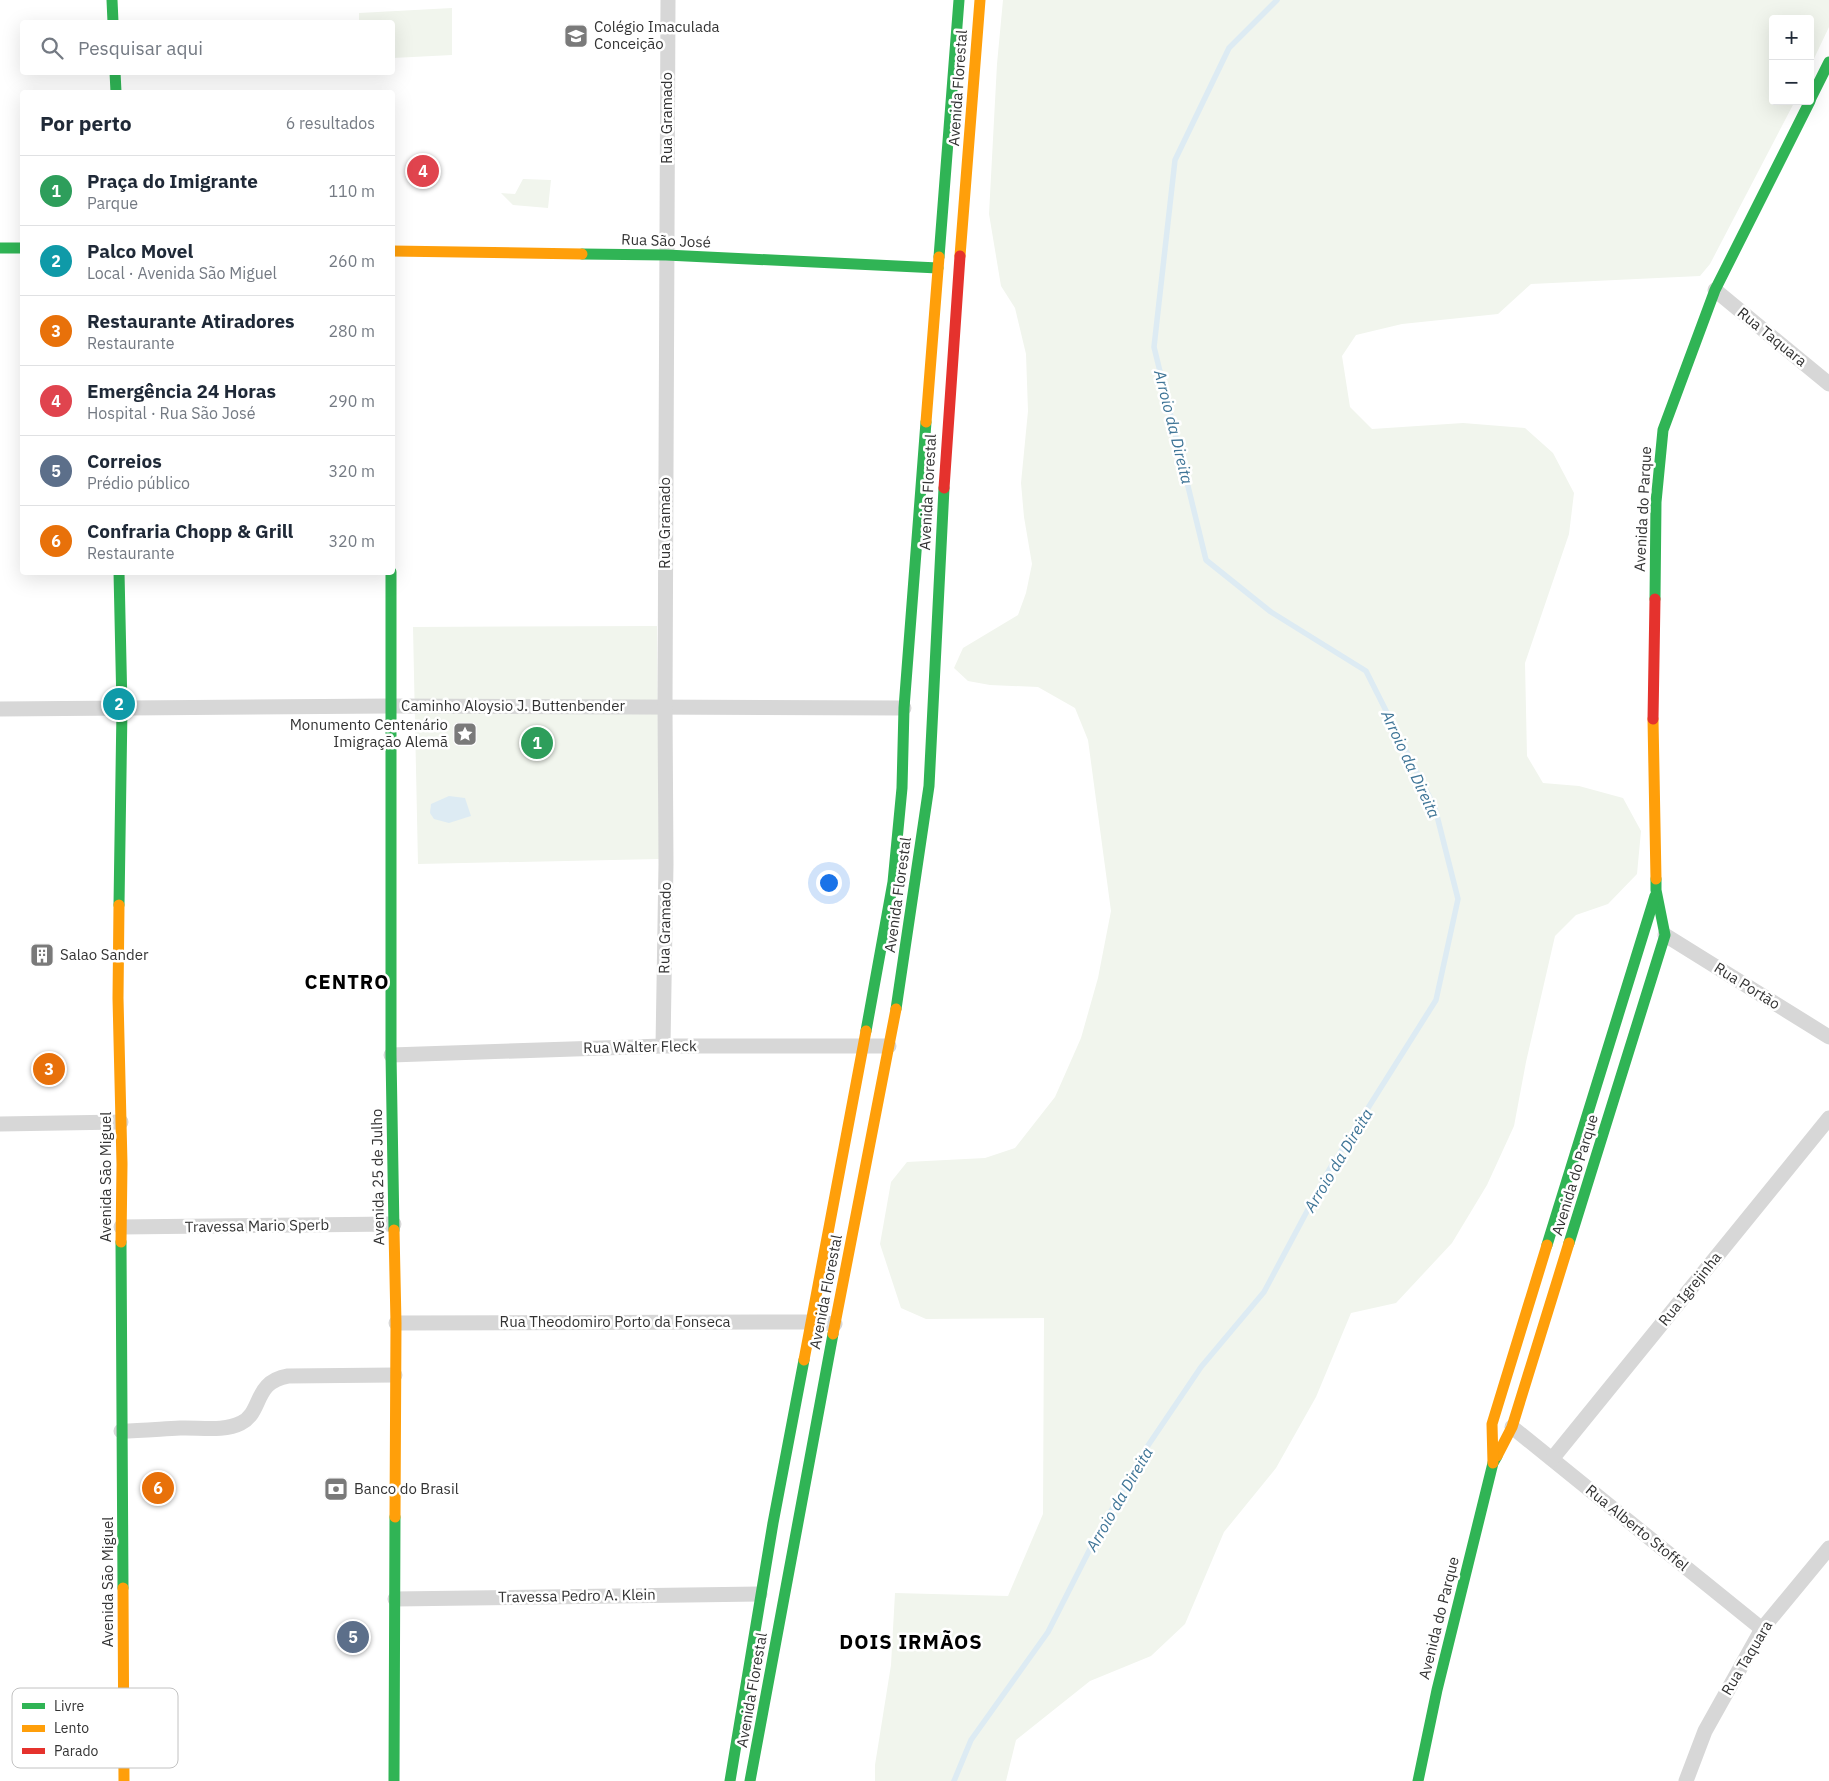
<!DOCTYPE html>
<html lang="pt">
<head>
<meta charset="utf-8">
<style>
  body { margin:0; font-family:"IBM Plex Sans",sans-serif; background:#f2f2f3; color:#1f2937 }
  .controls { position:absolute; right:15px; top:15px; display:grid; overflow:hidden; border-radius:5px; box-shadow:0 5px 20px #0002 }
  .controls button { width:45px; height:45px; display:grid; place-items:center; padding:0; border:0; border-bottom:1px solid #e0e1e3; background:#fff; color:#1f2937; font:25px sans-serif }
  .you { position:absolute; left:828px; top:882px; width:18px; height:18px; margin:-12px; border:4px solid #fff; border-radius:50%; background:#1a73e8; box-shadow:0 0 0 8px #1a73e833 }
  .badge { display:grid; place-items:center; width:32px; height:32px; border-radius:50%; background:#ea580c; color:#fff; font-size:16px; font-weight:700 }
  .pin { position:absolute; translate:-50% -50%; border:2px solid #fff; box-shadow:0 1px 5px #0006 }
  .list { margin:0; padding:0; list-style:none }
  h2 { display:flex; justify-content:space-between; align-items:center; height:65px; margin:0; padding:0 20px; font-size:21px }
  h2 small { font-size:16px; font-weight:400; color:#747a83 }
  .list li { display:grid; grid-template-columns:32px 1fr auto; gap:15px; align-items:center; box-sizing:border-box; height:70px; padding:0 20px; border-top:1px solid #e0e1e3 }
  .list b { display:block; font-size:19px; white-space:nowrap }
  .list p { margin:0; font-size:16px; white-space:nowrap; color:#747a83 }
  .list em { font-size:16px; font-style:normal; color:#747a83 }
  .icon { flex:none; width:28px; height:28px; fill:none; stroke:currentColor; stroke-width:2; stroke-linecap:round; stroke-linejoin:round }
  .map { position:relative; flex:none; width:1829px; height:1781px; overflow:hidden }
  .search { position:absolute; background:#fff; box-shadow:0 5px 20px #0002; left:20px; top:20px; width:375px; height:55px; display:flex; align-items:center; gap:12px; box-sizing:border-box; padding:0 18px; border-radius:5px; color:#747a83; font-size:19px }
  .panel { position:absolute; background:#fff; box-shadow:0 5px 20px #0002; left:20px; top:90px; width:375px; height:485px; border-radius:5px }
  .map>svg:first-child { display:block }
  .green { fill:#f1f5ed }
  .water { fill:#ddebf3 }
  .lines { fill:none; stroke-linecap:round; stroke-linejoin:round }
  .stream { stroke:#ddebf3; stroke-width:5.5 }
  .street { stroke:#d7d7d7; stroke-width:15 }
  .fast { stroke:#30b455; stroke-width:11 }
  .slow { stroke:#ff9f0a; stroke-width:11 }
  .jam { stroke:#e5322d; stroke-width:11 }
  .labels { text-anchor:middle; stroke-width:5; stroke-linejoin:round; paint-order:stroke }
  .poi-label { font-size:15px; fill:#333; stroke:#fff; text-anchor:start }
  .street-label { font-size:15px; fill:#333; stroke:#fff }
  .water-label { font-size:16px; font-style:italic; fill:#3f7597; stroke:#fff }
  .district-label { font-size:20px; font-weight:bold; letter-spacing:1px; fill:#000; stroke:#fff }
  .key { fill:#fff; stroke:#c2c2c2; stroke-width:1 }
  .key-label { font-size:14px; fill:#333 }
</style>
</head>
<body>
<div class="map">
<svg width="1829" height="1781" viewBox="0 0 1829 1781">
  <rect width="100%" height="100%" fill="#fff"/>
  <!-- green -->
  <g class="green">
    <path d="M1003,0H1829V27L1810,67V19H1773V101H1795L1710,264L1700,276L1531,284L1498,314L1402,324L1356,335L1342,356L1350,407L1372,429L1463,423L1525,428L1553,453L1574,493L1569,534L1525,663L1527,756L1543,783L1579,786L1623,798L1641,831L1637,874L1608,904L1576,915L1555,936L1526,1062L1514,1126L1487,1185L1452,1243L1396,1303L1351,1313L1316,1397L1276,1468L1224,1532L1185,1624L1151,1656L1090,1681L1016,1740L1006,1781H875V1765L891,1665L895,1593L1008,1596L1043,1514L1044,1318L926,1319L901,1308L880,1244L891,1182L907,1162L985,1158L1015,1148L1055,1097L1081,1038L1098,978L1111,911L1088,740L1075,708L1038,687L990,685L968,681L954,668L963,648L1018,615L1026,593L1032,564L1024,517L1021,483L1028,411L1026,354L1015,308L1001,286L989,214L997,64Z"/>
    <path d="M452,8V55L393,58L392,22H359V13Z"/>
    <path d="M523,179L551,180L548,208L513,205L501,193L515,194Z"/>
    <path d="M657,626L659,859L418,864L413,627Z"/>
  </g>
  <!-- water -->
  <path class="water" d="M449,796L465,798L471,816L449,823L434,819L430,813L431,804Z"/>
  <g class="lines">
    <!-- stream -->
    <path class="stream" d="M954,1781L971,1740L1048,1632L1093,1543L1147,1447L1201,1367L1264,1292L1329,1170L1436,1000L1458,899L1435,808L1366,671L1271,612L1206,560L1154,347L1175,160L1229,48L1277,0"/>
    <!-- street -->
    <g class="street">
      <path d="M1715,290L1829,384"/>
      <path d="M0,709L391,706L904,708"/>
      <path d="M1665,935L1829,1037"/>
      <path d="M663,1046L666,864L665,707L668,0"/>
      <path d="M391,1055L663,1046H889"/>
      <path d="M0,1124L121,1122"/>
      <path d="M121,1227L394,1224"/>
      <path d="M396,1323L810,1322L835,1324"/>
      <path d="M1512,1427L1762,1629"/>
      <path d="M121,1431C141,1431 160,1429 180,1428C198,1427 224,1432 241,1423C263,1412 253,1382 288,1376L395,1375"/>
      <path d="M1552,1459L1829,1118"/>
      <path d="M395,1599L760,1594"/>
      <path d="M1686,1781L1705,1731L1762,1629L1829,1548"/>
    </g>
    <!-- fast -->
    <g class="fast">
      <path d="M112,0L113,22"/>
      <path d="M115,72L116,92"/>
      <path d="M1810,100L1829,62"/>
      <path d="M0,248H22"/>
      <path d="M582,254L666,255L938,268"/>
      <path d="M939,257L959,0"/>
      <path d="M119,572L122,708L119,905"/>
      <path d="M391,572V1055L394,1230"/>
      <path d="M1655,599L1656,502L1663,430L1715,290L1810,101"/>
      <path d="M896,1009L929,786L944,488"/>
      <path d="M866,1031L893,882L902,788L904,708L926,422"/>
      <path d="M121,1242L123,1588"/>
      <path d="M1569,1243L1665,935L1656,890V879"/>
      <path d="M1547,1245L1655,896"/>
      <path d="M394,1781L395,1517"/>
      <path d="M730,1781L773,1523L804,1360"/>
      <path d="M750,1781L833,1334"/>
      <path d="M1418,1781L1437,1690L1493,1463L1497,1456"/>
    </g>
    <!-- slow -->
    <g class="slow">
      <path d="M392,251L582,254"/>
      <path d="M960,256L980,0"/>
      <path d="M926,422L939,257"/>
      <path d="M1653,719L1656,879"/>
      <path d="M119,905L118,998L122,1164L121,1242"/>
      <path d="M394,1230L396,1323L395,1517"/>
      <path d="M833,1334L896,1009"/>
      <path d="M804,1360L866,1031"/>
      <path d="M1497,1456L1512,1427L1569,1243"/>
      <path d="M1493,1463L1492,1424L1547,1245"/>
      <path d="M123,1588L124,1781"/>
    </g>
    <!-- jam -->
    <g class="jam">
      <path d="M944,488L960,256"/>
      <path d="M1653,719L1655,599"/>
    </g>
  </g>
  <!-- icons -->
  <defs>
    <g id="school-square" transform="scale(1.25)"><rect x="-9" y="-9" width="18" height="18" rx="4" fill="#7a7a7a" stroke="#fff"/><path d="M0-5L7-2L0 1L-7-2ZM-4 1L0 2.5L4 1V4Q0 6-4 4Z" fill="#fff"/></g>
    <g id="sight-square" transform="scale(1.25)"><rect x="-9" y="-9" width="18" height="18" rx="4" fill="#7a7a7a" stroke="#fff"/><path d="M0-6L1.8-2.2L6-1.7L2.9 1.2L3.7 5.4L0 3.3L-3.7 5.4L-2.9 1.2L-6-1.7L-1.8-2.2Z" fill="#fff"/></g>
    <g id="building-square" transform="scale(1.25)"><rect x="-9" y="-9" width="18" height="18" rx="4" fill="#7a7a7a" stroke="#fff"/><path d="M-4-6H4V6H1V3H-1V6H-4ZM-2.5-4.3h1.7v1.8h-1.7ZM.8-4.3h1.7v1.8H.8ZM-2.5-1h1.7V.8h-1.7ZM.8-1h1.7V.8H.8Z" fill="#fff"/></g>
    <g id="bank-square" transform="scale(1.25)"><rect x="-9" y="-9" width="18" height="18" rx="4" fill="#7a7a7a" stroke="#fff"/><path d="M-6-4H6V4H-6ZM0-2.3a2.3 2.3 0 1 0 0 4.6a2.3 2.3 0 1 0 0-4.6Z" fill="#fff"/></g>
  </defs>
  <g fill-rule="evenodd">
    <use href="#school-square" x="576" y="36"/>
    <use href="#sight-square" x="465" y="734"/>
    <use href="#building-square" x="42" y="955"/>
    <use href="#bank-square" x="336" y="1489"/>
  </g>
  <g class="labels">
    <!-- poi labels -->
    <g class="poi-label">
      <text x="594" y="32">Colégio Imaculada<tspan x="594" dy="17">Conceição</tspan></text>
      <text x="448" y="730" text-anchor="end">Monumento Centenário<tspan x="448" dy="17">Imigração Alemã</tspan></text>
      <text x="60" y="960">Salao Sander</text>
      <text x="354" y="1494">Banco do Brasil</text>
    </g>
    <!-- street labels -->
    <g class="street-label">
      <text transform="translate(958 88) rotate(-86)" y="5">Avenida Florestal</text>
      <text transform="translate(667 118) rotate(-90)" y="5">Rua Gramado</text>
      <text transform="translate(666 241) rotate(2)" y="5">Rua São José</text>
      <text transform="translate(1772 337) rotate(39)" y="5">Rua Taquara</text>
      <text transform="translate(928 492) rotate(-87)" y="5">Avenida Florestal</text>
      <text transform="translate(1643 509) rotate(-87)" y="5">Avenida do Parque</text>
      <text transform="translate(665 523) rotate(-90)" y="5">Rua Gramado</text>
      <text x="513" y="711">Caminho Aloysio J. Buttenbender</text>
      <text transform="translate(898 895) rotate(-82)" y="5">Avenida Florestal</text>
      <text transform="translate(665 928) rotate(-89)" y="5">Rua Gramado</text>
      <text transform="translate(1747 986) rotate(32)" y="5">Rua Portão</text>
      <text transform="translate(640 1047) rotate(-1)" y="5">Rua Walter Fleck</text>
      <text transform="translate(1575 1175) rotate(-73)" y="5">Avenida do Parque</text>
      <text transform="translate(106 1177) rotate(-90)" y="5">Avenida São Miguel</text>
      <text transform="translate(378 1177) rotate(-91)" y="5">Avenida 25 de Julho</text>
      <text transform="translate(257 1226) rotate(-1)" y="5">Travessa Mario Sperb</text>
      <text transform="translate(1690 1289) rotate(-51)" y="5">Rua Igrejinha</text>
      <text transform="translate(826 1292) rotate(-79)" y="5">Avenida Florestal</text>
      <text x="615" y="1327">Rua Theodomiro Porto da Fonseca</text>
      <text transform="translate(1637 1528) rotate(39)" y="5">Rua Alberto Stoffel</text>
      <text transform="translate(108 1582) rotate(-90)" y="5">Avenida São Miguel</text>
      <text transform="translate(577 1596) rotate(-1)" y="5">Travessa Pedro A. Klein</text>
      <text transform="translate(1439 1618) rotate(-76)" y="5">Avenida do Parque</text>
      <text transform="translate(1747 1658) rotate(-59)" y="5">Rua Taquara</text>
      <text transform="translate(752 1690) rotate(-80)" y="5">Avenida Florestal</text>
    </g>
    <!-- water labels -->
    <g class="water-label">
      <text transform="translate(1174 427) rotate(76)" y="6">Arroio da Direita</text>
      <text transform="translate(1411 764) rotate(65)" y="6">Arroio da Direita</text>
      <text transform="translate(1338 1160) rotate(-59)" y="6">Arroio da Direita</text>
      <text transform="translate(1119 1499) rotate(-60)" y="6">Arroio da Direita</text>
    </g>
    <!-- district labels -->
    <g class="district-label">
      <text x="347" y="989">CENTRO</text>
      <text x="911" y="1649">DOIS IRMÃOS</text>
    </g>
  </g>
  <!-- legend -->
  <rect x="12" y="1688" width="166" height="80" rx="8" class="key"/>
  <rect x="22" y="1703" width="23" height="6" fill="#30b455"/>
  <rect x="22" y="1725" width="23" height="7" fill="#ff9f0a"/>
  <rect x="22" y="1748" width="23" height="6" fill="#e5322d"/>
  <g class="key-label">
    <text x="54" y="1711">Livre</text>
    <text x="54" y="1733">Lento</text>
    <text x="54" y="1756">Parado</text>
  </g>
</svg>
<div class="controls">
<button>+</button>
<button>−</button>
</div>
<div class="you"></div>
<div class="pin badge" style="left:537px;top:743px;background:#2e9e5b">1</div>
<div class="pin badge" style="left:119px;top:704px;background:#0f9aa8">2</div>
<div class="pin badge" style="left:49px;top:1069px;background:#e8710a">3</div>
<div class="pin badge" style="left:423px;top:171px;background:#e0444e">4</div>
<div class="pin badge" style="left:353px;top:1637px;background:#5c6f8a">5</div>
<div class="pin badge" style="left:158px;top:1488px;background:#e8710a">6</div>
<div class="search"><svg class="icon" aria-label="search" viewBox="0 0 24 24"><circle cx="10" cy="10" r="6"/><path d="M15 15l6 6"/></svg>Pesquisar aqui</div>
<section class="panel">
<h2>Por perto<small>6 resultados</small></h2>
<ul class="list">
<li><span class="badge" style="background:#2e9e5b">1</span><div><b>Praça do Imigrante</b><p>Parque</p></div><em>110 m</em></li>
<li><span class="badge" style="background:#0f9aa8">2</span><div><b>Palco Movel</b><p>Local · Avenida São Miguel</p></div><em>260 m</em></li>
<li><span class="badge" style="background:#e8710a">3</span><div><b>Restaurante Atiradores</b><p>Restaurante</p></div><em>280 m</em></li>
<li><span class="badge" style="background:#e0444e">4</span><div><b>Emergência 24 Horas</b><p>Hospital · Rua São José</p></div><em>290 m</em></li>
<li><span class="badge" style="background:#5c6f8a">5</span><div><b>Correios</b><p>Prédio público</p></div><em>320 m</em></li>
<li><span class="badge" style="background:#e8710a">6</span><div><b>Confraria Chopp &amp; Grill</b><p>Restaurante</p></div><em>320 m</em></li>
</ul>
</section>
</div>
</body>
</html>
